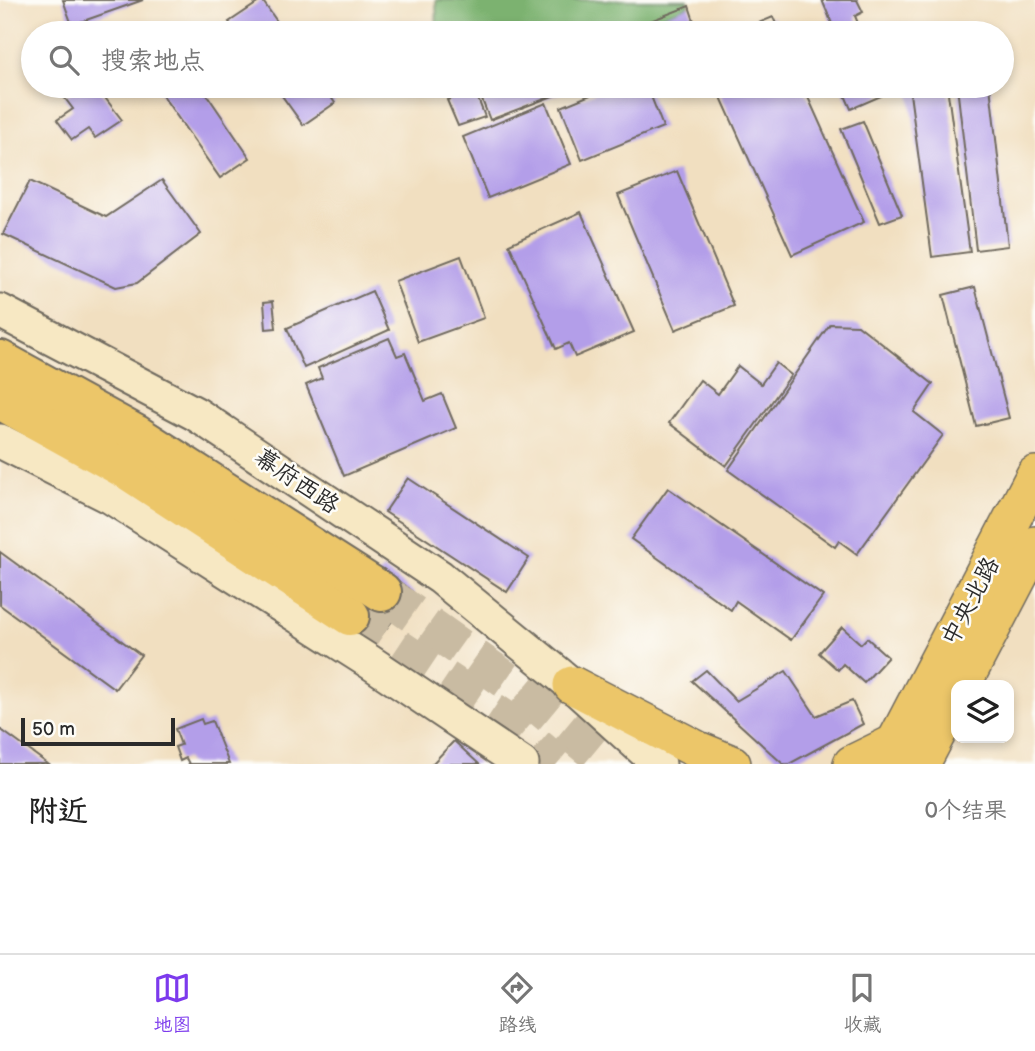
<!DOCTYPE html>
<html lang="zh">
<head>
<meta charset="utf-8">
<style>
  body { margin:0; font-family:"Balsamiq Sans","LXGW WenKai TC",sans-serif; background:#f2f2f2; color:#222 }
  .controls { position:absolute; right:21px; bottom:21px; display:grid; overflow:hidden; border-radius:14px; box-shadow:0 4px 10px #0003 }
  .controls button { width:63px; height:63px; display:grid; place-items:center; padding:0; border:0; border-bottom:2px solid #e0e0e0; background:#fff; color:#222; font:35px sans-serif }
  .scale { position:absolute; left:21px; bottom:18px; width:154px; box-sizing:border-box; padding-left:7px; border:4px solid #2b2b2b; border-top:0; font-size:19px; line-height:24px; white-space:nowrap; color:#2b2b2b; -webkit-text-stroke:5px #fdfcf7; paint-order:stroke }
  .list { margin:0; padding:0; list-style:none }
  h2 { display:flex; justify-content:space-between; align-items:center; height:91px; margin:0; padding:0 28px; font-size:30px }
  h2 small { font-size:23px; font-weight:400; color:#767676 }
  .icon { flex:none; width:38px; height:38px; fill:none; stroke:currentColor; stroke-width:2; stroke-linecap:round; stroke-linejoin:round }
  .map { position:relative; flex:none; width:1035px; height:764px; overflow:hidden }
  .search { position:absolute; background:#fff; box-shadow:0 4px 10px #0003; left:21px; right:21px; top:21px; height:77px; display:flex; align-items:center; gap:18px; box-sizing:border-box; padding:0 24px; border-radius:38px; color:#767676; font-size:26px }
  .sheet { height:189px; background:#fff }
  nav { display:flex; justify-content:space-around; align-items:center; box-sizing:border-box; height:98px; border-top:2px solid #e0e0e0; background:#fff; font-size:19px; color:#767676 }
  nav a { display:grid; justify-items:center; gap:4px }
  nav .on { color:#7c3aed }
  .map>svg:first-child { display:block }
  .forest { fill:#7bb26f; stroke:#536e4d; stroke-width:2 }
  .building { fill:#b39ee9 }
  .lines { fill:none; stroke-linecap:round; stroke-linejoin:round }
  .highway-tunnel { stroke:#c9bba2; stroke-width:38; stroke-dasharray:38 19; stroke-linecap:butt }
  .secondary-casing { stroke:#706a5f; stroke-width:37 }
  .primary-casing { stroke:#706a5f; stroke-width:40 }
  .highway-casing { stroke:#706a5f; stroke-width:42 }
  .secondary { stroke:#f7e8c3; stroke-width:33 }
  .primary { stroke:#ecc669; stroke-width:37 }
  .highway { stroke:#ecc669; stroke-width:38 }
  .labels { text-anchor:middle; stroke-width:5; stroke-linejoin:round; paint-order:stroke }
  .street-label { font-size:24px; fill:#2b2b2b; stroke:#fdfcf7 }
</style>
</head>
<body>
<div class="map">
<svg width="1035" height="764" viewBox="0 0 1035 764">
  <rect width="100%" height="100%" fill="#fdfcf7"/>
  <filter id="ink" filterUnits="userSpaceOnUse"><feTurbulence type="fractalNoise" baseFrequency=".0143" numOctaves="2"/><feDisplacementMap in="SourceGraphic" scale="14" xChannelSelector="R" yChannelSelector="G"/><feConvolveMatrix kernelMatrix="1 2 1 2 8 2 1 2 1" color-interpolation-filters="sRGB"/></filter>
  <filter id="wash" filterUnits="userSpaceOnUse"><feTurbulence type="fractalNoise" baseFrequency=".00686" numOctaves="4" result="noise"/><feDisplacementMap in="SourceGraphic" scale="28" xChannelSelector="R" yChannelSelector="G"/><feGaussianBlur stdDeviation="1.57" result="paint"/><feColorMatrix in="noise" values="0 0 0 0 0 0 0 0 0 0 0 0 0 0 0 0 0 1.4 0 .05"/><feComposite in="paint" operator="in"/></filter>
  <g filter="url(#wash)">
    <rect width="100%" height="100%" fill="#f1dfc0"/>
    <!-- forest -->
    <path class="forest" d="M436,0H687L689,6L618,33H437Z"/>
    <g id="blocks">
      <!-- building -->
      <g class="building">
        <path d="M63,0H143L72,25Z"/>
        <path d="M262,0L285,33H237L229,22Z"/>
        <path d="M822,0H857L863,12L855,16L862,33H827L826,30L833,26Z"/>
        <path d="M689,6L698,33H619Z"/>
        <path d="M773,17L780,33H735Z"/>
        <path d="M82,86H96L122,120L95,138L88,129L72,140L57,120L73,109L64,97Z"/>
        <path d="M156,86H201L250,158L220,178Z"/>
        <path d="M275,86H323L335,103L303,125Z"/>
        <path d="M480,86H579L490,120L477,87Z"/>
        <path d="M612,86H647L663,127L582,160L561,107Z"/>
        <path d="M716,86H803L864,222L792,255Z"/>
        <path d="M841,86H877L881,96L851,109Z"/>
        <path d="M909,86H947L970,252L932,257Z"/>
        <path d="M957,86H990L1008,246L976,250Z"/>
        <path d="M475,91L485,117L458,126L447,100Z"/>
        <path d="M546,103L571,164L488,198L463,137Z"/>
        <path d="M863,121L902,215L880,223L841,129Z"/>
        <path d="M677,171L734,306L675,330L618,195Z"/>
        <path d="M162,180L201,234L137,283L116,287L3,234L30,181L106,217Z"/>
        <path d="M581,212L634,332L575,357L569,343L556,349L509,244Z"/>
        <path d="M461,256L484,318L418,342L395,281Z"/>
        <path d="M975,287L1009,418L976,426L943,295Z"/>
        <path d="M372,291L389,330L304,368L287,328Z"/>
        <path d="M273,301L276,328L266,329L264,302Z"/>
        <path d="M830,324L858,325L933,384L914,412L943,435L857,554L839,541L835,547L728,470Z"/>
        <path d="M389,338L397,356L405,353L425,401L442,394L456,428L344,476L306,385L322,378L318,368Z"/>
        <path d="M776,363L791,375L726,466L669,423L700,380L718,394L738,366L761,384Z"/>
        <path d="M408,478L529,558L507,592L385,512Z"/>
        <path d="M668,488L823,596L791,640L736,601L731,610L631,539Z"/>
        <path d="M0,552L141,655L115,689L0,605Z"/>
        <path d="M383,569L414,593L372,647L341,624Z"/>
        <path d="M842,627L861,644L867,638L888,657L864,683L843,664L838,670L819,653Z"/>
        <path d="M706,670L736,701L786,671L816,716L852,701L863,724L789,764H783L692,681Z"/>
        <path d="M201,719L203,724L212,721L229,764H189L186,758L180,761L175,747L181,745L175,729Z"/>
        <path d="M0,729L48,764H0Z"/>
        <path d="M454,741L479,764H432Z"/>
      </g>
    </g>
  </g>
  <g filter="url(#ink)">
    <use href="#blocks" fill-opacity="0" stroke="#706a5f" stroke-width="2"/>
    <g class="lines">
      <!-- highway-tunnel -->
      <g class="highway-tunnel">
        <path d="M382,592L520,690L609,764"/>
        <path d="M350,616L500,716L557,764"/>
      </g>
      <!-- secondary casing -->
      <g class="secondary-casing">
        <g id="secondary">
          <path d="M0,311L196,414L440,577L572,685L659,764"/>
          <path d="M0,441L111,497L370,662L522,764"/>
        </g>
      </g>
      <!-- primary casing -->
      <g class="primary-casing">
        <g id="primary">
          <path d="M572,685L698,750L732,764"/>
          <path d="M962,685L1035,545"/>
          <path d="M852,764L893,744"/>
          <path d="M884,764L1035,475"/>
          <path d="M921,764L956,697"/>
        </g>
      </g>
      <!-- highway casing -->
      <g class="highway-casing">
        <g id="highway">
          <path d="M0,360L137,435L382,592"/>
          <path d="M0,400L130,472L350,616"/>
        </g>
      </g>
      <!-- secondary -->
      <use href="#secondary" class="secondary"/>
      <!-- primary -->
      <use href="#primary" class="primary"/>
      <!-- highway -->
      <use href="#highway" class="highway"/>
    </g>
  </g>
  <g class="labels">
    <!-- street labels -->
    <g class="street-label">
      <text transform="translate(297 481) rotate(34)" y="8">幕府西路</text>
      <text transform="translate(970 601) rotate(-62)" y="8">中央北路</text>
    </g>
  </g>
</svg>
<div class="controls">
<button><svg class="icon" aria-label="layers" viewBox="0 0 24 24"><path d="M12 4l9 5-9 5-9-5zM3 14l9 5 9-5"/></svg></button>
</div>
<div class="scale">50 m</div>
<div class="search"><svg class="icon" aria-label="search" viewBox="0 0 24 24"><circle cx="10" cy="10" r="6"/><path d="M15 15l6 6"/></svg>搜索地点</div>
</div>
<section class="sheet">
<h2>附近<small>0个结果</small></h2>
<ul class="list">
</ul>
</section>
<nav>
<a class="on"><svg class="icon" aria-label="map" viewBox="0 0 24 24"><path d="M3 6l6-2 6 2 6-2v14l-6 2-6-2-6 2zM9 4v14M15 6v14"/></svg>地图</a>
<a><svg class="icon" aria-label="directions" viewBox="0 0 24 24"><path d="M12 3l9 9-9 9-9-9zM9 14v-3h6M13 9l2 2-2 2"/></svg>路线</a>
<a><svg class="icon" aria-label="saved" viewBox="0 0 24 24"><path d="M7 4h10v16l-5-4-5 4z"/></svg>收藏</a>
</nav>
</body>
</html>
